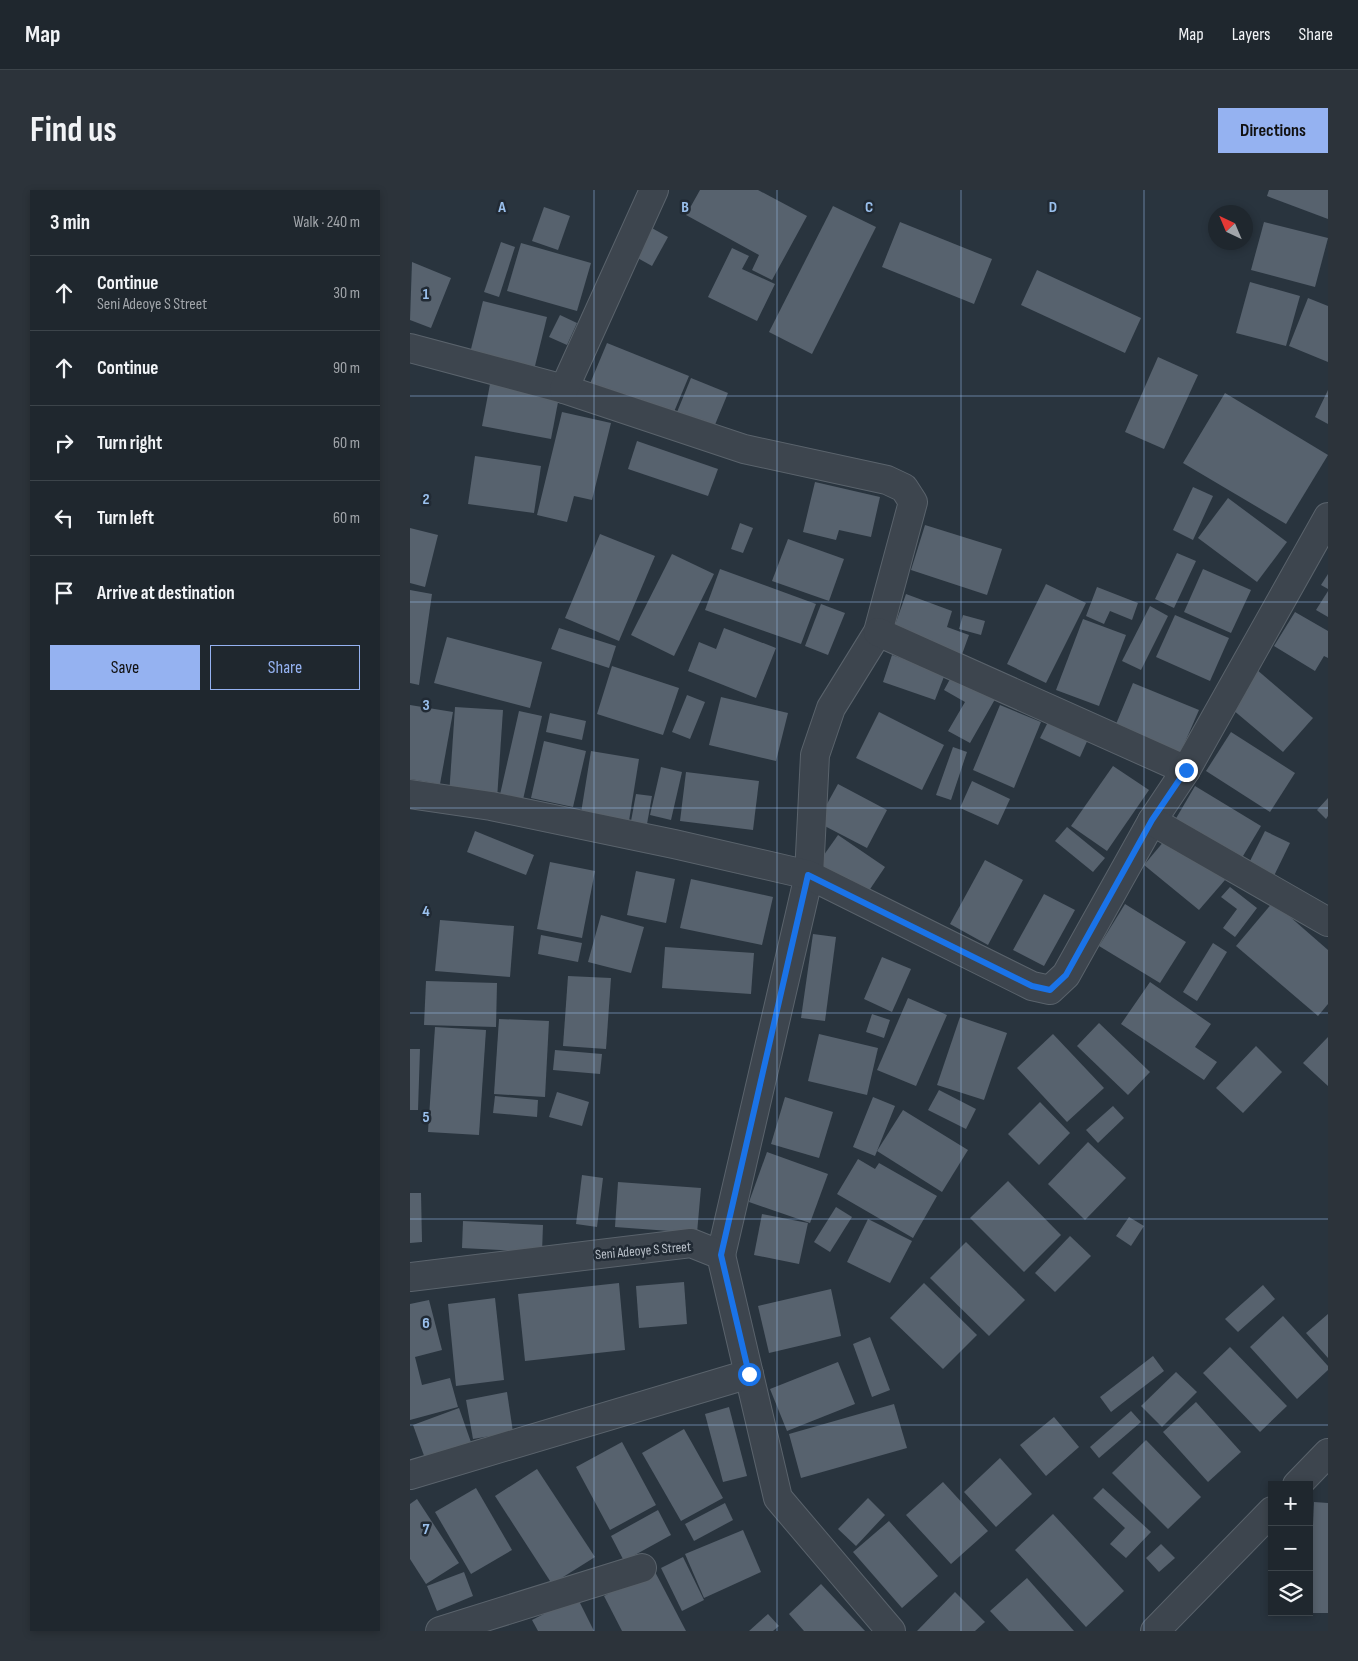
<!DOCTYPE html>
<html lang="en">
<head>
<meta charset="utf-8">
<style>
  body { margin:0; font-family:"Sofia Sans Condensed",sans-serif; background:#2c333a; color:#f1f3f6 }
  .controls { position:absolute; right:15px; bottom:15px; display:grid; overflow:hidden; border-radius:0px; box-shadow:0 2px 8px #0003 }
  .controls button { width:45px; height:45px; display:grid; place-items:center; padding:0; border:0; border-bottom:1px solid #3c444a; background:#1f272e; color:#f1f3f6; font:25px sans-serif }
  .compass { position:absolute; left:798px; top:15px; width:45px; height:45px; border-radius:50%; background:#1f272e; box-shadow:0 2px 8px #0003; rotate:316deg }
  .stop { position:absolute; width:15px; height:15px; margin:-11px; border:4px solid #1a73e8; border-radius:50%; background:#fff }
  .stop.end { background:#1a73e8; border-color:#fff; box-shadow:0 1px 5px #0008 }
  .list { margin:0; padding:0; list-style:none }
  h2 { display:flex; justify-content:space-between; align-items:center; height:65px; margin:0; padding:0 20px; font-size:21px }
  h2 small { font-size:16px; font-weight:400; color:#a1a5aa }
  .list li { display:grid; grid-template-columns:32px 1fr auto; gap:15px; align-items:center; box-sizing:border-box; height:75px; padding:0 20px; border-top:1px solid #3c444a }
  .list b { display:block; font-size:19px; white-space:nowrap }
  .list p { margin:0; font-size:16px; white-space:nowrap; color:#a1a5aa }
  .list em { font-size:16px; font-style:normal; color:#a1a5aa }
  .actions { display:flex; gap:10px; padding:15px 20px }
  .actions a { flex:1; padding:11px 0; border:1px solid #95b2f1; border-radius:0px; text-align:center; font-size:18px; color:#95b2f1 }
  .actions .main { background:#95b2f1; color:#111 }
  .icon { flex:none; width:28px; height:28px; fill:none; stroke:currentColor; stroke-width:2; stroke-linecap:round; stroke-linejoin:round }
  .map { position:relative; flex:none; width:918px; height:1441px; overflow:hidden; border-radius:0px }
  header { display:flex; align-items:center; gap:30px; box-sizing:border-box; height:70px; padding:0 25px; background:#1f272e; border-bottom:1px solid #3c444a }
  header strong { font-size:24px }
  nav { display:flex; gap:28px; margin-inline-start:auto; font-size:18px }
  .intro { display:flex; align-items:center; justify-content:space-between; box-sizing:border-box; height:120px; padding:0 30px }
  h1 { margin:0; font-size:35px }
  .button { padding:12px 22px; border-radius:0px; background:#95b2f1; color:#111; font-size:18px; font-weight:700 }
  main { display:flex; gap:30px; padding:0 30px }
  aside { flex:1; background:#1f272e; border-radius:0px; box-shadow:0 2px 8px #0003 }
  .map>svg:first-child { display:block }
  .building { fill:#57626e }
  .lines { fill:none; stroke-linecap:round; stroke-linejoin:round }
  .minor-casing { stroke:#5a636c; stroke-width:30 }
  .minor { stroke:#3d454e; stroke-width:28 }
  .route { stroke:#1a73e8; stroke-width:6 }
  .grid { fill:none; stroke:#9ac0ed; stroke-width:1; stroke-opacity:0.55 }
  .labels { text-anchor:middle; stroke-width:5; stroke-linejoin:round; paint-order:stroke }
  .street-label { font-size:14px; fill:#b9c0c9; stroke:#212a34 }
  .grid-label { font-size:16px; text-anchor:middle; font-weight:bold; fill:#9ac0ed; stroke:#212a34; stroke-width:5; stroke-linejoin:round; paint-order:stroke }
</style>
</head>
<body>
<header>
<strong>Map</strong>
<nav><a>Map</a><a>Layers</a><a>Share</a></nav>
</header>
<div class="intro"><h1>Find us</h1><a class="button">Directions</a></div>
<main>
<aside>
<h2>3 min<small>Walk · 240 m</small></h2>
<ul class="list">
<li><svg class="icon" aria-label="ahead" viewBox="0 0 24 24"><path d="M12 20V5M6 11l6-6 6 6"/></svg><div><b>Continue</b><p>Seni Adeoye S Street</p></div><em>30 m</em></li>
<li><svg class="icon" aria-label="ahead" viewBox="0 0 24 24"><path d="M12 20V5M6 11l6-6 6 6"/></svg><div><b>Continue</b></div><em>90 m</em></li>
<li><svg class="icon" aria-label="right" viewBox="0 0 24 24"><path d="M7 20v-9h11M14 6l5 5-5 5"/></svg><div><b>Turn right</b></div><em>60 m</em></li>
<li><svg class="icon" aria-label="left" viewBox="0 0 24 24"><path d="M17 20v-9H6M10 6l-5 5 5 5"/></svg><div><b>Turn left</b></div><em>60 m</em></li>
<li><svg class="icon" aria-label="arrive" viewBox="0 0 24 24"><path d="M6 21V4h12l-3 4 3 4H6"/></svg><div><b>Arrive at destination</b></div></li>
</ul>
<div class="actions"><a class="main">Save</a><a>Share</a></div>
</aside>
<div class="map">
<svg width="918" height="1441" viewBox="0 0 918 1441">
  <rect width="100%" height="100%" fill="#29343e"/>
  <!-- building -->
  <g class="building">
    <path d="M290,0H348L397,26L362,90L342,80L349,65L276,25Z"/>
    <path d="M859,0H918V29L857,6Z"/>
    <path d="M423,16L466,37L402,164L359,142Z"/>
    <path d="M134,17L160,26L148,60L122,51Z"/>
    <path d="M490,32L582,69L564,114L472,77Z"/>
    <path d="M854,32L918,48L905,97L841,80Z"/>
    <path d="M240,37L258,47L242,76L224,66Z"/>
    <path d="M91,52L105,57L89,107L74,102Z"/>
    <path d="M111,53L181,73L167,121L97,101Z"/>
    <path d="M322,58L339,66L332,79L365,94L347,131L298,107Z"/>
    <path d="M2,72L41,88L21,138L0,130Z"/>
    <path d="M627,80L731,128L715,163L611,115Z"/>
    <path d="M840,92L890,106L876,156L826,143Z"/>
    <path d="M898,108L918,116V172L879,156Z"/>
    <path d="M73,111L137,127L124,180L60,163Z"/>
    <path d="M150,125L167,133L157,155L139,147Z"/>
    <path d="M197,153L279,186L261,229L179,196Z"/>
    <path d="M748,167L788,185L754,259L715,242Z"/>
    <path d="M281,188L318,203L302,242L265,227Z"/>
    <path d="M80,194L149,207L141,249L72,236Z"/>
    <path d="M918,200V234L905,227Z"/>
    <path d="M815,203L918,265L876,334L773,273Z"/>
    <path d="M152,222L201,233L182,310L164,306L157,332L127,325Z"/>
    <path d="M227,251L308,279L298,306L218,279Z"/>
    <path d="M65,266L131,276L124,323L58,314Z"/>
    <path d="M405,292L470,307L461,347L429,340L426,350L393,342Z"/>
    <path d="M783,297L803,306L783,350L763,340Z"/>
    <path d="M818,308L877,352L847,392L788,348Z"/>
    <path d="M330,333L343,338L333,363L321,359Z"/>
    <path d="M515,335L592,359L577,405L501,380Z"/>
    <path d="M0,338L28,345L15,397L0,393Z"/>
    <path d="M190,344L245,366L209,451L155,428Z"/>
    <path d="M378,349L434,369L419,411L362,391Z"/>
    <path d="M767,363L786,371L764,418L745,409Z"/>
    <path d="M262,364L304,384L264,466L221,445Z"/>
    <path d="M310,379L406,414L391,454L295,420Z"/>
    <path d="M793,379L841,400L821,443L774,422Z"/>
    <path d="M918,384V399L911,395Z"/>
    <path d="M636,394L676,413L636,493L597,474Z"/>
    <path d="M687,397L728,413L722,430L700,421L694,434L676,426Z"/>
    <path d="M0,400L22,404L9,495L0,493Z"/>
    <path d="M918,401V427L906,420Z"/>
    <path d="M496,404L542,421L537,437L559,445L550,470L481,446Z"/>
    <path d="M411,414L435,423L418,465L395,456Z"/>
    <path d="M740,416L758,426L731,480L712,471Z"/>
    <path d="M885,422L918,441V468L914,466L905,481L864,456Z"/>
    <path d="M553,425L575,431L571,445L549,439Z"/>
    <path d="M765,425L819,448L800,491L746,467Z"/>
    <path d="M673,429L716,445L689,516L646,500Z"/>
    <path d="M149,438L206,456L199,478L141,459Z"/>
    <path d="M314,438L366,458L346,508L278,481L289,452L306,459Z"/>
    <path d="M37,447L132,472L120,518L24,493Z"/>
    <path d="M482,465L535,484L525,510L473,492Z"/>
    <path d="M202,476L269,498L253,545L187,524Z"/>
    <path d="M846,479L903,528L873,562L816,514Z"/>
    <path d="M545,480L588,504L560,553L538,541L555,512L534,500Z"/>
    <path d="M723,493L789,520L769,566L704,539Z"/>
    <path d="M277,505L295,512L280,549L262,542Z"/>
    <path d="M311,507L378,523L366,571L299,555Z"/>
    <path d="M0,515L43,522L30,594L0,589Z"/>
    <path d="M590,515L631,532L604,598L563,580Z"/>
    <path d="M45,517L93,520L87,609L39,606Z"/>
    <path d="M109,521L132,526L112,614L89,609Z"/>
    <path d="M469,522L534,555L512,600L446,568Z"/>
    <path d="M140,523L176,531L172,550L136,542Z"/>
    <path d="M640,528L679,547L670,567L630,548Z"/>
    <path d="M821,542L885,583L860,622L796,581Z"/>
    <path d="M134,551L176,561L163,617L121,608Z"/>
    <path d="M543,557L557,562L541,610L526,605Z"/>
    <path d="M181,561L229,569L219,631L171,623Z"/>
    <path d="M703,576L739,600L697,661L661,636Z"/>
    <path d="M251,577L272,582L261,630L240,625Z"/>
    <path d="M276,582L349,591L343,640L270,631Z"/>
    <path d="M562,591L600,609L588,635L550,618Z"/>
    <path d="M428,594L477,620L457,658L407,632Z"/>
    <path d="M785,596L851,636L827,676L761,637Z"/>
    <path d="M226,604L242,606L237,634L221,631Z"/>
    <path d="M918,608V626L916,629L907,620Z"/>
    <path d="M657,637L695,668L683,682L645,651Z"/>
    <path d="M65,641L124,665L116,685L57,662Z"/>
    <path d="M855,641L880,653L860,694L835,681Z"/>
    <path d="M760,644L815,690L789,720L734,675Z"/>
    <path d="M428,645L475,677L452,711L404,679Z"/>
    <path d="M575,670L613,690L578,755L540,734Z"/>
    <path d="M140,672L185,681L172,748L127,739Z"/>
    <path d="M226,681L265,689L256,733L217,725Z"/>
    <path d="M281,689L363,707L352,755L270,738Z"/>
    <path d="M820,697L847,718L825,747L813,738L827,719L811,707Z"/>
    <path d="M634,704L665,720L634,776L603,760Z"/>
    <path d="M863,712L918,760V814L908,826L826,756Z"/>
    <path d="M715,714L776,752L750,793L689,756Z"/>
    <path d="M191,725L234,737L221,783L178,772Z"/>
    <path d="M30,730L104,736L100,787L25,781Z"/>
    <path d="M403,744L426,747L415,831L391,828Z"/>
    <path d="M131,745L172,753L168,772L128,764Z"/>
    <path d="M803,753L817,762L787,811L773,802Z"/>
    <path d="M255,757L344,763L341,804L252,798Z"/>
    <path d="M472,767L501,779L482,822L454,809Z"/>
    <path d="M158,786L201,788L196,859L153,856Z"/>
    <path d="M16,791L87,793L86,837L14,835Z"/>
    <path d="M740,792L801,834L785,857L807,872L794,890L711,834Z"/>
    <path d="M498,808L537,825L506,896L467,880Z"/>
    <path d="M462,824L480,830L474,848L456,842Z"/>
    <path d="M550,827L597,843L574,910L527,895Z"/>
    <path d="M89,829L139,831L135,907L84,904Z"/>
    <path d="M689,833L740,882L718,905L667,856Z"/>
    <path d="M25,837L76,840L69,945L18,942Z"/>
    <path d="M409,844L468,858L457,905L398,891Z"/>
    <path d="M643,844L694,898L657,932L607,878Z"/>
    <path d="M918,847V896L893,873Z"/>
    <path d="M846,856L872,882L833,923L806,898Z"/>
    <path d="M0,859H10L8,920H0Z"/>
    <path d="M145,860L192,864L190,884L143,880Z"/>
    <path d="M529,900L566,919L556,939L518,920Z"/>
    <path d="M147,902L179,912L172,936L139,927Z"/>
    <path d="M85,906L128,910L127,927L83,923Z"/>
    <path d="M375,907L423,922L409,968L361,954Z"/>
    <path d="M463,907L485,916L465,966L443,957Z"/>
    <path d="M630,912L660,943L629,975L598,944Z"/>
    <path d="M703,916L714,928L688,953L676,940Z"/>
    <path d="M493,920L558,960L532,1002L467,961Z"/>
    <path d="M678,952L716,988L675,1030L638,994Z"/>
    <path d="M357,962L418,984L400,1033L339,1012Z"/>
    <path d="M448,969L465,979L469,973L527,1006L503,1048L427,1004Z"/>
    <path d="M172,985L193,988L187,1037L166,1034Z"/>
    <path d="M598,991L651,1045L614,1082L560,1028Z"/>
    <path d="M208,992L291,998L287,1043L205,1037Z"/>
    <path d="M0,1003H11L12,1052L0,1053Z"/>
    <path d="M426,1017L442,1027L420,1062L404,1052Z"/>
    <path d="M352,1024L398,1033L389,1074L344,1065Z"/>
    <path d="M719,1027L734,1036L721,1056L706,1046Z"/>
    <path d="M458,1029L502,1051L480,1093L437,1072Z"/>
    <path d="M53,1031L133,1035L132,1062L52,1058Z"/>
    <path d="M660,1046L681,1066L645,1102L625,1083Z"/>
    <path d="M556,1052L615,1110L579,1146L520,1088Z"/>
    <path d="M274,1092L277,1134L229,1138L226,1096Z"/>
    <path d="M209,1093L215,1160L115,1171L108,1104Z"/>
    <path d="M514,1093L567,1145L533,1179L480,1128Z"/>
    <path d="M853,1095L865,1109L828,1142L815,1129Z"/>
    <path d="M421,1099L431,1146L359,1163L348,1116Z"/>
    <path d="M85,1108L94,1190L46,1196L38,1114Z"/>
    <path d="M19,1110L32,1160L5,1167L12,1195L40,1188L48,1217L0,1230V1114Z"/>
    <path d="M918,1124V1168L896,1143Z"/>
    <path d="M873,1126L918,1176V1180L887,1209L840,1157Z"/>
    <path d="M460,1147L480,1200L462,1207L443,1154Z"/>
    <path d="M820,1157L877,1216L850,1242L793,1183Z"/>
    <path d="M743,1166L754,1181L701,1222L690,1207Z"/>
    <path d="M428,1172L445,1214L377,1241L360,1199Z"/>
    <path d="M766,1182L787,1202L752,1237L731,1216Z"/>
    <path d="M97,1202L103,1242L63,1249L56,1210Z"/>
    <path d="M786,1212L831,1262L798,1292L753,1242Z"/>
    <path d="M484,1214L497,1258L391,1288L379,1244Z"/>
    <path d="M319,1217L337,1286L313,1292L295,1224Z"/>
    <path d="M49,1218L63,1258L17,1274L3,1235Z"/>
    <path d="M721,1221L731,1232L689,1268L680,1257Z"/>
    <path d="M644,1227L669,1257L636,1286L610,1255Z"/>
    <path d="M274,1239L313,1308L271,1331L232,1263Z"/>
    <path d="M736,1250L791,1307L758,1339L702,1283Z"/>
    <path d="M212,1252L246,1315L200,1340L166,1277Z"/>
    <path d="M590,1268L622,1304L586,1337L554,1302Z"/>
    <path d="M127,1279L185,1367L142,1394L85,1306Z"/>
    <path d="M533,1292L578,1341L541,1374L496,1325Z"/>
    <path d="M66,1298L102,1360L61,1384L25,1322Z"/>
    <path d="M693,1298L741,1342L716,1368L700,1354L715,1338L683,1308Z"/>
    <path d="M458,1308L475,1325L446,1356L428,1339Z"/>
    <path d="M7,1309L49,1373L16,1394L0,1369V1314Z"/>
    <path d="M904,1312L918,1313V1423H899Z"/>
    <path d="M315,1313L323,1330L284,1351L275,1334Z"/>
    <path d="M248,1320L261,1345L214,1371L201,1346Z"/>
    <path d="M643,1324L714,1401L676,1437L605,1360Z"/>
    <path d="M479,1331L528,1386L492,1418L443,1362Z"/>
    <path d="M333,1340L351,1382L294,1408L275,1364Z"/>
    <path d="M751,1354L765,1368L749,1382L736,1368Z"/>
    <path d="M273,1367L294,1410L272,1421L251,1378Z"/>
    <path d="M244,1380L276,1441H212L194,1406Z"/>
    <path d="M54,1382L63,1406L27,1421L17,1396Z"/>
    <path d="M617,1388L664,1441H599L580,1421Z"/>
    <path d="M411,1394L455,1441H394L379,1424Z"/>
    <path d="M545,1402L575,1432L565,1441H507Z"/>
    <path d="M167,1407L184,1441H128L122,1430Z"/>
    <path d="M358,1424L369,1436L363,1441H339Z"/>
  </g>
  <g class="lines">
    <!-- minor casing -->
    <g class="minor-casing">
      <g id="minor">
        <path d="M0,158L154,199L334,259L477,290L494,298L503,312L468,442L421,518L405,565L399,685L311,1065"/>
        <path d="M154,199L244,0"/>
        <path d="M468,442L776,580"/>
        <path d="M0,604L81,616L264,654L399,685L622,796L640,800L656,785L742,631L776,580L918,327"/>
        <path d="M742,631L918,732"/>
        <path d="M0,1087L281,1053L311,1065L368,1308L481,1441"/>
        <path d="M0,1285L339,1184"/>
        <path d="M887,1295L918,1263"/>
        <path d="M30,1441L232,1378"/>
        <path d="M745,1441L862,1321"/>
      </g>
    </g>
    <!-- minor -->
    <use href="#minor" class="minor"/>
  </g>
  <g class="lines">
    <!-- route -->
    <path class="route" d="M339,1184L311,1065L398,685L622,796L640,800L656,785L742,630L776,580"/>
  </g>
  <!-- grid -->
  <path class="grid" d="M184,0V1441M367,0V1441M551,0V1441M734,0V1441M0,206H918M0,412H918M0,618H918M0,823H918M0,1029H918M0,1235H918"/>
  <g class="labels">
    <!-- street labels -->
    <g class="street-label">
      <text transform="translate(233 1060) rotate(-5)" y="5">Seni Adeoye S Street</text>
    </g>
  </g>
  <g class="grid-label">
    <text x="92" y="22">A</text>
    <text x="275" y="22">B</text>
    <text x="459" y="22">C</text>
    <text x="643" y="22">D</text>
    <text x="16" y="109">1</text>
    <text x="16" y="314">2</text>
    <text x="16" y="520">3</text>
    <text x="16" y="726">4</text>
    <text x="16" y="932">5</text>
    <text x="16" y="1138">6</text>
    <text x="16" y="1344">7</text>
  </g>
</svg>
<div class="controls">
<button>+</button>
<button>−</button>
<button><svg class="icon" aria-label="layers" viewBox="0 0 24 24"><path d="M12 4l9 5-9 5-9-5zM3 14l9 5 9-5"/></svg></button>
</div>
<svg class="compass" viewBox="-18 -18 36 36"><path d="M0-13l5 13h-10z" fill="#e53935"/><path d="M0 13l5-13h-10z" fill="#a1a5aa"/></svg>
<div class="stop" style="left:339px;top:1184px"></div>
<div class="stop end" style="left:776px;top:580px"></div>
</div>
</main>
</body>
</html>
